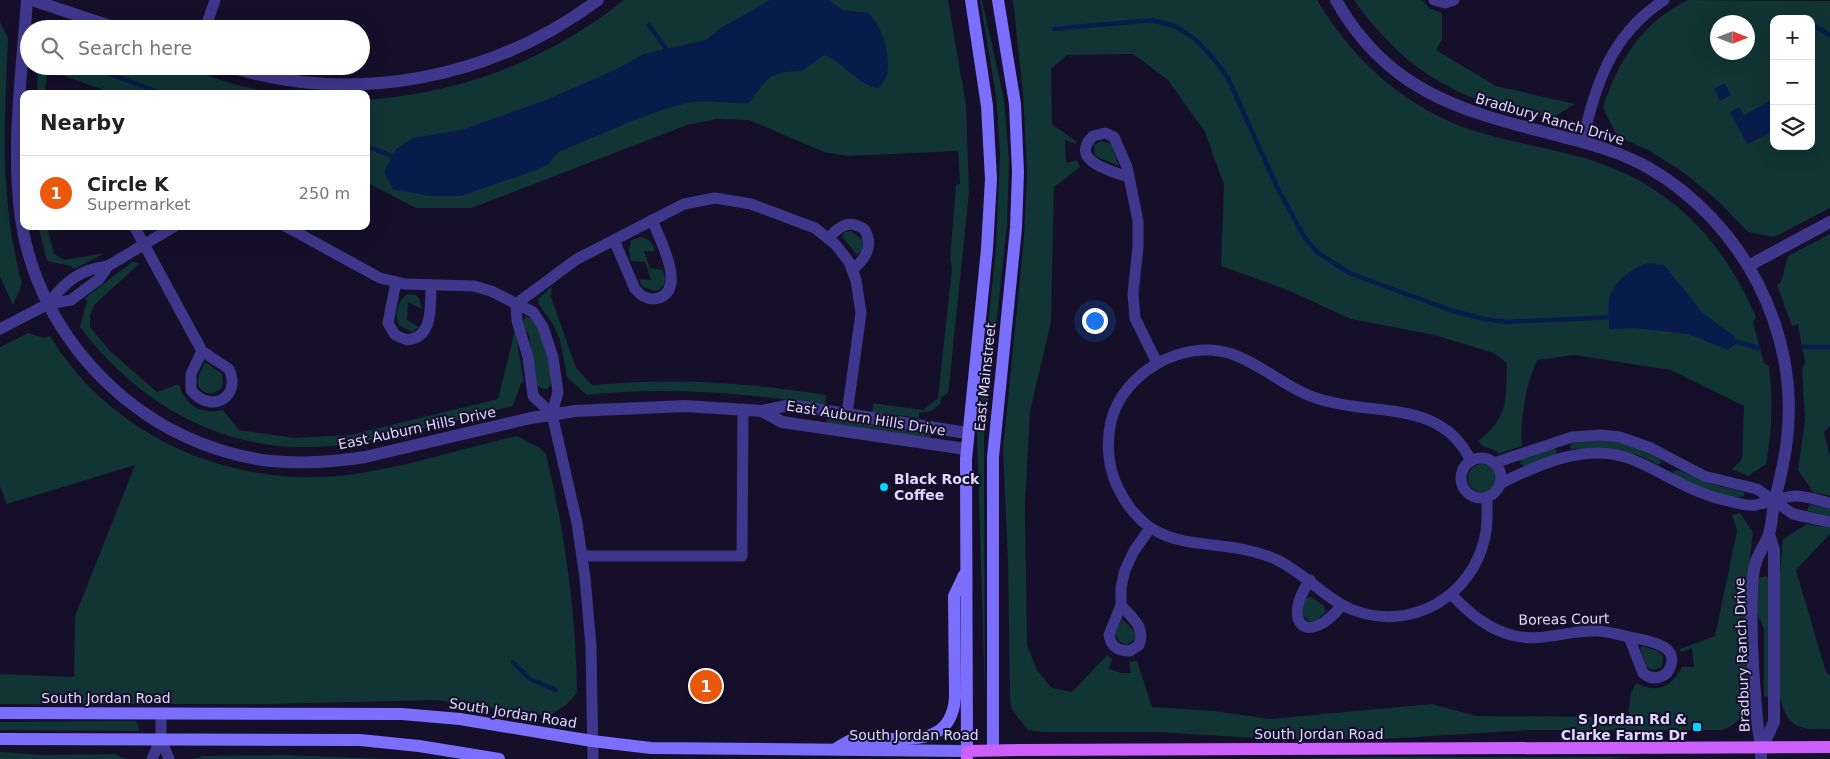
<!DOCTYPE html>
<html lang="en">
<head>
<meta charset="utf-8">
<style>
  body { margin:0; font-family:"DejaVu Sans",sans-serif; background:#f6f6f6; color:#222 }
  .controls { position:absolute; right:15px; top:15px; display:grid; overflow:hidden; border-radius:10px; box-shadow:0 5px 20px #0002 }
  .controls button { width:45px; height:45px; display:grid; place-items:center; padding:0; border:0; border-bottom:1px solid #e0e0e0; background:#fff; color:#222; font:25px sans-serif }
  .compass { position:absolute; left:1710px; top:15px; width:45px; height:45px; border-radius:50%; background:#fff; box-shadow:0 5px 20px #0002; rotate:90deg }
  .you { position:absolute; left:1094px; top:320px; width:18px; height:18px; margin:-12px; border:4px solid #fff; border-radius:50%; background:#1a73e8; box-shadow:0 0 0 8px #1a73e833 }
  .badge { display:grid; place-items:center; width:32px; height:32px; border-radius:50%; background:#ea580c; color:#fff; font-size:16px; font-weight:700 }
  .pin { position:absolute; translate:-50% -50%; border:2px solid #fff; box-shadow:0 1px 5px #0006 }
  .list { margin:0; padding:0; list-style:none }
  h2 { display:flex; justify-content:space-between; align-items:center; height:65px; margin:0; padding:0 20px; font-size:21px }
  h2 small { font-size:16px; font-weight:400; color:#767676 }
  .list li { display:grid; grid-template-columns:32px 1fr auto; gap:15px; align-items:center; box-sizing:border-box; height:75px; padding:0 20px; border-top:1px solid #e0e0e0 }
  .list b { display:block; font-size:19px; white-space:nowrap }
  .list p { margin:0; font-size:16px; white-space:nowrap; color:#767676 }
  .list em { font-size:16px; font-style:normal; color:#767676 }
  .icon { flex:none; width:28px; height:28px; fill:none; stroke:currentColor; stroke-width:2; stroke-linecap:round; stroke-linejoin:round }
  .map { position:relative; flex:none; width:1830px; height:759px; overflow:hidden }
  .search { position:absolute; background:#fff; box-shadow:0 5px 20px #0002; left:20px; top:20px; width:350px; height:55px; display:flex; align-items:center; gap:12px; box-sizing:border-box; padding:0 18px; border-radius:28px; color:#767676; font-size:19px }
  .panel { position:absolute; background:#fff; box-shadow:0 5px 20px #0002; left:20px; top:90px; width:350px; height:140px; border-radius:10px }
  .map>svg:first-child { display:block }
  .green { fill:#113435; fill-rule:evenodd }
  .water { fill:#071c4b }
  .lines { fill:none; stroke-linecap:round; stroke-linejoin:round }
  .stream { stroke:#071c4b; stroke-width:4.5 }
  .minor { stroke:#3f378c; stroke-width:11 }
  .tertiary { stroke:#3f378c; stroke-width:12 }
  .secondary { stroke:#7b6fff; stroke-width:12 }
  .primary { stroke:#cd5fff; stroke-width:12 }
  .poi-dot { fill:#04d7ff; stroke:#150f2a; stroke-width:2 }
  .labels { text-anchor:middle; stroke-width:4; stroke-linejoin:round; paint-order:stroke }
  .street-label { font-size:14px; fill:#dfd8ff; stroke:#150f2a }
  .poi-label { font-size:14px; font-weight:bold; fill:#dfd8ff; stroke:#150f2a; text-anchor:start }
</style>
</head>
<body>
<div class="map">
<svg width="1830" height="759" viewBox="0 0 1830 759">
  <rect width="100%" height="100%" fill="#150f2a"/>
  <!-- green -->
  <g class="green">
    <path d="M624,0H948L966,105L969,193L949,386L948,393L941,398L940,404L931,411L919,413V418L872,412L873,403L923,410L938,398L952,268L950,259L956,185L960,184L958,151L848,156L824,152L749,120L717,119L687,125L472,208H416L370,184L366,175V100C465,92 546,61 624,0Z"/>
    <path d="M980,0H982L1004,99L1009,159L1007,225L984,438L985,699L977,432L996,247L1000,153L996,95Z"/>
    <path d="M1013,0H1317C1351,57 1400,103 1463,127C1502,141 1544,147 1584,158C1669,183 1721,237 1756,317L1753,322L1764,363L1769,366C1773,400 1772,431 1766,464L1748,476L1732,469L1742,459L1744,406L1671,370L1574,355L1537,360C1526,385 1520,419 1522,446L1498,454L1497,451L1483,446L1478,441C1510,416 1505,401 1507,363L1494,353L1434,335L1351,319L1285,289L1221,266L1224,185L1205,132L1168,80L1133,54L1067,55L1051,69L1052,124L1076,141V144L1065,140L1066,163L1077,160L1080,167L1054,187L1051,321L1030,412L1025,503L1027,645L1037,670L1052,688L1072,692L1107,655L1112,659L1109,669L1121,673H1131L1129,662L1137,661L1152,707L1214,711L1270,719L1432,704L1476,716L1628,717L1631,693L1636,683C1657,694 1672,687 1682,667H1694L1692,648L1681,652L1680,649L1715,636L1737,531L1732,515L1740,513L1753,532L1748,575V701C1745,716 1736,725 1722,730H1529L1384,739H1272L1156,732H1042L1028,730L1012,710L1010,698L1008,562L1003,450L1024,237L1027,172L1023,93Z"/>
    <path d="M1354,0H1422L1429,8L1442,13V39L1436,50L1496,86L1575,104L1552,118C1530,113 1507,109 1485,102C1429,84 1387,47 1354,0Z"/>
    <path d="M1688,0L1830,1V208L1774,237L1748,232L1717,200L1683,172L1650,151L1617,136L1603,108C1617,61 1643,22 1688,0ZM1774,19H1811V146H1774ZM1718,22H1748V52H1718Z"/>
    <path d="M0,22L8,38C4,123 0,203 22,284L13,305L0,277Z"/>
    <path d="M38,66H179L233,84L277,94H116L47,70L45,94H37Z"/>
    <path d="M1101,141L1111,144L1119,166L1095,156L1094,145Z"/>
    <path d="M38,226H47L54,254L65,260L105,253L74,269L71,266L47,261Z"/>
    <path d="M851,231L863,240L862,250L858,254H856L842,236L845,232Z"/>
    <path d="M1830,234V426L1824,432L1830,457V496L1813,492L1798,470L1805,420L1802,369L1805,363L1798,324L1792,326L1777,285L1781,282L1788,256Z"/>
    <path d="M640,237C649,238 653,243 655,251H644L650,268L663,270L665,279L664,285L657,291L642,287L639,279L651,280L645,262L631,261L629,250L631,240Z"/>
    <path d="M132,262L140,263L94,305L90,316V327L110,351L157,392L179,384C185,405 201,415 223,410L239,430L295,438L350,435L498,399L515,330L524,382L521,383L513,406C458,419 395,439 339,445C233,458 143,410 80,327L87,301L85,298Z"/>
    <path d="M552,286L551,297L576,368L592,385C675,378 744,382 826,395L825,405C745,393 667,386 587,395L567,377L560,340L554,326L538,303V299Z"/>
    <path d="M408,294L416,295L419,298L422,309L408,302L407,320L419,327L412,332L400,326C393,317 398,299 408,294Z"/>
    <path d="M526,316C544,324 549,366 552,383L547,389H543L537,385L529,336L522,321Z"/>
    <path d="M28,333L44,338L50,336C113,440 237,491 355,474C410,466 464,448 517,436L540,448L546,454C565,534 576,612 577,693L566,705L549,716L436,700L270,704H0V674L74,677L75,616L135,465L7,504L0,486V347Z"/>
    <path d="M204,363H207L222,374L223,386C216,395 201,397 198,383C197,377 202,369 204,363Z"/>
    <path d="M830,417L931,434V436L930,438L828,423L826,420Z"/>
    <path d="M1583,441C1607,440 1645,442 1662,462L1658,465C1632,448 1602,447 1572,449L1570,447L1572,443Z"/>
    <path d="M1553,448L1557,450L1556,454L1524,466L1520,463L1521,459Z"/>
    <circle cx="1482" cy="478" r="14"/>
    <path d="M1678,470L1714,485L1741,491L1744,492V496C1727,502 1689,483 1673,474V471Z"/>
    <path d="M1809,504L1830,509V516L1807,511Z"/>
    <path d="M1807,524L1830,528V534L1796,570L1826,672L1830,676V729C1799,730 1788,729 1780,697L1779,584L1783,539Z"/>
    <path d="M1766,576L1769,579V696L1766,697L1764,695V629L1757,613L1759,578Z"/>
    <path d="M1312,597L1324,606L1326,612L1316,621H1309L1303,616L1302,608L1306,598Z"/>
    <path d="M1122,619L1135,632V639L1127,645L1120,642L1115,635Z"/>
    <path d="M1642,646L1658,651L1663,656L1662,667L1652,670L1647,667L1640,648Z"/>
    <path d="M135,721L138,724L139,731L0,730V722Z"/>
    <path d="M0,752L45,755L115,754L126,759H0Z"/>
    <path d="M284,755L391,759H193L204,756Z"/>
    <path d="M1379,757H1634L1606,759H1286Z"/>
  </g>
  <!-- water -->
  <g class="water">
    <path d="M770,0H830L842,10L868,13C882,24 891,57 887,75C885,80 882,84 879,88C858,86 844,62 824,55L802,71L785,72L772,76L762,85L749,103C728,105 708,98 687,103C643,113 600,136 558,152L549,164L534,171L460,196H429L393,189L384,172L396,149L413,138L462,130L546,100L617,69L644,54L706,40L721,28Z"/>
    <path d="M1725,83L1731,95L1720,101L1714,89Z"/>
    <path d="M1774,99V131L1747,144L1730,112L1739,107L1744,115Z"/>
    <path d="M1648,263L1664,265L1703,313L1734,336L1735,345L1728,350L1688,334L1635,328L1609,329C1609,320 1607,306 1610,297C1615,280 1632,268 1648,263Z"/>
  </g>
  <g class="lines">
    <!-- stream -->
    <g class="stream">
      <path d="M1811,24L1830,35"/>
      <path d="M649,25L669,53"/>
      <path d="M1054,29L1152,20L1177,27L1195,39L1213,58L1228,78L1278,189L1305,238L1317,252L1349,273L1453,311L1485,319L1506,322L1613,317"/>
      <path d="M88,66L164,94"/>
      <path d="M366,146L398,158"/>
      <path d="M1731,340L1759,348"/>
      <path d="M1804,347H1830"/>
      <path d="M513,662L530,679L556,690"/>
    </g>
    <!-- minor -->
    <g class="minor">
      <path d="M1434,0L1445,3L1454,0"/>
      <path d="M205,29L215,0"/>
      <path d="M1582,142C1597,82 1610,36 1664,0"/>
      <path d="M1128,177C1112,171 1068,161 1093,136L1105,133L1114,137L1127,167L1138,221V247L1133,294L1135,318L1157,363"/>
      <path d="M134,226L202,351L229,369C242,397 211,415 191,390V374L202,351"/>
      <path d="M285,226L380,278L405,284L474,286L491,291L533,312L543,327L553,357L558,392L552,414L577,523L585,578L591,646L593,759"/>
      <path d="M829,238C840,225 850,219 865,230C874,247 865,259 852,270"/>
      <path d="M614,240L635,289C642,297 649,301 659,298C687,288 659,238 652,220"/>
      <path d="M396,282L388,323L395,335L407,340C434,338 430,306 431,285"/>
      <path d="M48,304C65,282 80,269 108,266"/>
      <path d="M516,304L577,259L684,204L715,198L751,204L815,228L836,245L849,262L856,280L861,313L847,414"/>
      <path d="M516,304L517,321L528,357L533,396L552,414"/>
      <path d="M0,329L48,304L71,300L99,279L108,266L175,226"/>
      <circle cx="1481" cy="478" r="20"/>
      <path d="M1471,461C1441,398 1374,417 1319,399C1287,389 1263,365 1232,354C1183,338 1124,372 1111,421C1106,443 1108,468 1118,488C1155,563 1213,532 1275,559C1304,572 1325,599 1353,610C1411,632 1472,597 1485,537C1488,524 1487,511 1487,498"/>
      <path d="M1494,463L1572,437L1601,435L1620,437L1651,448L1704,476L1757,489L1793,514L1830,522"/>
      <path d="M1500,484C1538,464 1588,442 1631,459C1668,474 1691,494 1733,502C1740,504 1749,506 1755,505C1769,503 1783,496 1796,496C1807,496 1820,501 1830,503"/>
      <path d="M582,556H742L743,409"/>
      <path d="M1310,580C1280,623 1308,648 1342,605"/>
      <path d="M1452,595C1470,614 1489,630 1515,636C1542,642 1569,630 1596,631C1608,631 1618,635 1630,637C1648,641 1685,645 1667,673C1659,679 1651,680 1643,673L1629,637"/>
      <path d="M1121,605C1132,618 1146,627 1139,645L1130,651C1118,651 1111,647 1109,635L1121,605V587L1125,570L1134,551L1150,528"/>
      <path d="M161,739L169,759"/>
      <path d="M152,759L161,739V713"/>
    </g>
    <!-- tertiary -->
    <g class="tertiary">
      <path d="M27,0C22,72 11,147 21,219C39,343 145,447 271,461C303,464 334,462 365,457L531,418L575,411L685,406L762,411L790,405L967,433"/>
      <path d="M32,0L119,29"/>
      <path d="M1336,0C1385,88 1456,110 1548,133C1582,142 1618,150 1649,168C1742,222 1800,331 1787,439C1785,460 1779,482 1774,504C1772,513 1772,524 1769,534C1763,551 1755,555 1753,576C1749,621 1753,674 1757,719C1758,733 1762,745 1761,759"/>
      <path d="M227,66C354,106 492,79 598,0"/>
      <path d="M1748,266L1830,222"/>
      <path d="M762,411L782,422L966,449"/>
      <path d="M1762,748L1774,722V550L1769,534"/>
    </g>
    <!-- secondary -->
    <g class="secondary">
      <path d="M0,713L402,714L460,719L592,741L651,748L967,751L966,459L987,249L991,179L987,106L971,0"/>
      <path d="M0,739L360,740L419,746L499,759"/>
      <path d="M837,748C842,745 848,741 854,739C860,738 868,739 874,739C910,738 952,746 955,697L954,596L964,575"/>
      <path d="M993,750V457L1016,228L1018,172L1015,104L998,0"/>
    </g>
    <!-- primary -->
    <path class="primary" d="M967,759V751L1018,750L1830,747"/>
  </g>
  <!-- markers -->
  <g class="poi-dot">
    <circle cx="884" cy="487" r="5"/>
    <rect x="1692" y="722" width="10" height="10" rx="2.5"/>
  </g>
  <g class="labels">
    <!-- street labels -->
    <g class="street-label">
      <text transform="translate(1550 119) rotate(16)" y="5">Bradbury Ranch Drive</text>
      <text transform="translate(985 377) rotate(-84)" y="5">East Mainstreet</text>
      <text transform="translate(866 418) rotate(9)" y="5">East Auburn Hills Drive</text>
      <text transform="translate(417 428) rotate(-12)" y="5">East Auburn Hills Drive</text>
      <text transform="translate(1564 619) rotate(-1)" y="5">Boreas Court</text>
      <text transform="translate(1742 655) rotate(-92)" y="5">Bradbury Ranch Drive</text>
      <text x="106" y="703">South Jordan Road</text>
      <text transform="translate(513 713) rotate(9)" y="5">South Jordan Road</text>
      <text x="1319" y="739">South Jordan Road</text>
      <text x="914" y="740">South Jordan Road</text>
    </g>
    <!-- poi labels -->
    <g class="poi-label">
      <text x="894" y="484">Black Rock<tspan x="894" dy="16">Coffee</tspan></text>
      <text x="1687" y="724" text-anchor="end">S Jordan Rd &amp;<tspan x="1687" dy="16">Clarke Farms Dr</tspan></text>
    </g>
  </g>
</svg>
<div class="controls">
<button>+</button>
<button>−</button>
<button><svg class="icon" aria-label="layers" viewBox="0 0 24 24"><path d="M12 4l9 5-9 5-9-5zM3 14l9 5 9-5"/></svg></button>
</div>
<svg class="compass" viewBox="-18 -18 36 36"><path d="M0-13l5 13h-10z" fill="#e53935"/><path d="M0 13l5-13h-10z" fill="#767676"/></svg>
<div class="you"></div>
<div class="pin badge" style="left:706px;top:686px">1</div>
<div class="search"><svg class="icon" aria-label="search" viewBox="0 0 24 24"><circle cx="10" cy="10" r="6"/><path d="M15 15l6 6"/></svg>Search here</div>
<section class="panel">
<h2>Nearby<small></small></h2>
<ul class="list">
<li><span class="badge">1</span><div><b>Circle K</b><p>Supermarket</p></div><em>250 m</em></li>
</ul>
</section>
</div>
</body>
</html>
